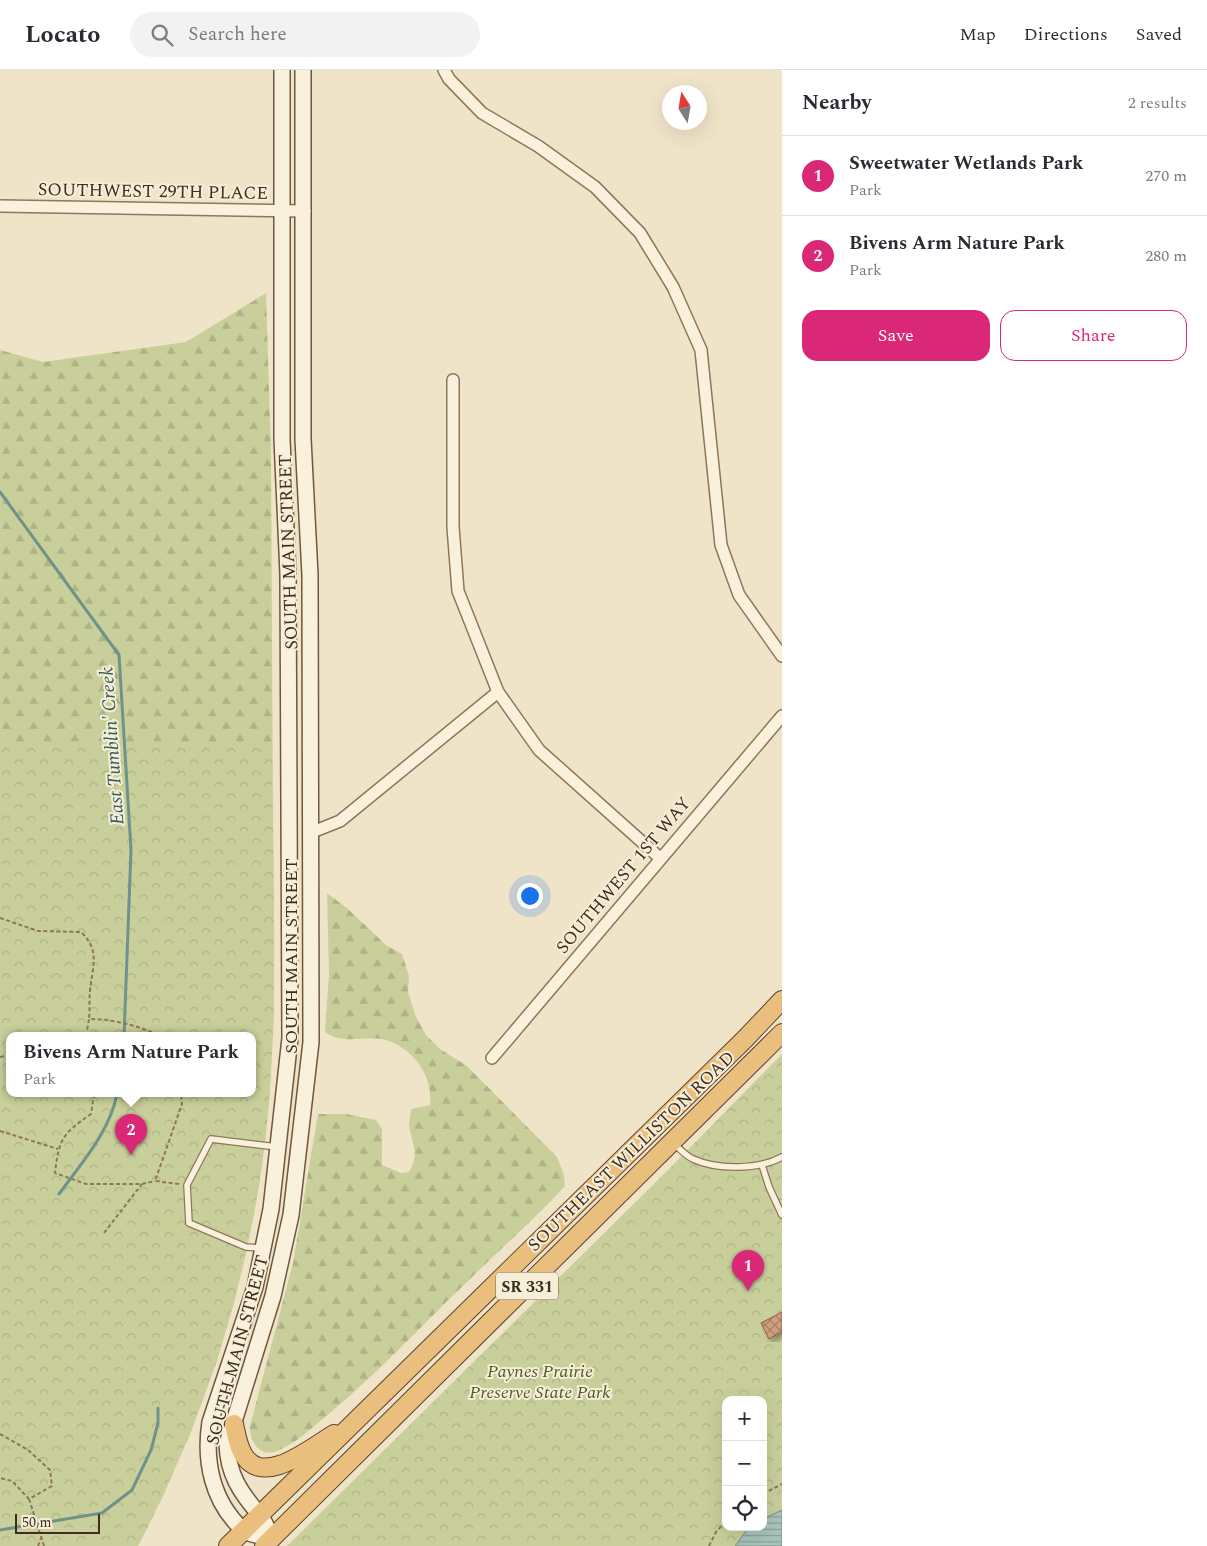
<!DOCTYPE html>
<html lang="en">
<head>
<meta charset="utf-8">
<style>
  body { margin:0; font-family:Spectral,serif; background:#f2f2f3; color:#2b2b33 }
  .controls { position:absolute; right:15px; bottom:15px; display:grid; overflow:hidden; border-radius:10px; box-shadow:0 5px 20px #0002 }
  .controls button { width:45px; height:45px; display:grid; place-items:center; padding:0; border:0; border-bottom:1px solid #e1e1e2; background:#fff; color:#2b2b33; font:25px sans-serif }
  .compass { position:absolute; left:662px; top:15px; width:45px; height:45px; border-radius:50%; background:#fff; box-shadow:0 5px 20px #0002; rotate:349deg }
  .scale { position:absolute; left:15px; bottom:12px; width:85px; box-sizing:border-box; padding-left:5px; border:2px solid #3d2e20; border-top:0; font-size:14px; line-height:18px; white-space:nowrap; color:#3d2e20; -webkit-text-stroke:4px #f7eed8; paint-order:stroke }
  .you { position:absolute; left:529px; top:825px; width:18px; height:18px; margin:-12px; border:4px solid #fff; border-radius:50%; background:#1a73e8; box-shadow:0 0 0 8px #1a73e833 }
  .badge { display:grid; place-items:center; width:32px; height:32px; border-radius:50%; background:#db2777; color:#fff; font-size:16px; font-weight:700 }
  .pin { position:absolute; translate:-50% -41px; filter:drop-shadow(0 1px 2px #0008) }
  .pin::after { content:''; position:absolute; top:26px; width:18px; height:15px; background:inherit; clip-path:polygon(0 0,100% 0,50% 100%) }
  .popup { position:absolute; left:6px; top:962px; width:250px; height:65px; box-sizing:border-box; display:grid; place-content:center; border-radius:10px; background:#fff; filter:drop-shadow(0 1px 4px #0005); font-size:16px; white-space:nowrap; color:#7c7c81 }
  .popup b { font-size:19px; color:#2b2b33 }
  .popup::after { content:''; position:absolute; left:50%; top:100%; margin-left:-10px; border:10px solid transparent; border-top-color:#fff }
  .list { margin:0; padding:0; list-style:none }
  h2 { display:flex; justify-content:space-between; align-items:center; height:65px; margin:0; padding:0 20px; font-size:21px }
  h2 small { font-size:16px; font-weight:400; color:#7c7c81 }
  .list li { display:grid; grid-template-columns:32px 1fr auto; gap:15px; align-items:center; box-sizing:border-box; height:80px; padding:0 20px; border-top:1px solid #e1e1e2 }
  .list b { display:block; font-size:19px; white-space:nowrap }
  .list p { margin:0; font-size:16px; white-space:nowrap; color:#7c7c81 }
  .list em { font-size:16px; font-style:normal; color:#7c7c81 }
  .actions { display:flex; gap:10px; padding:15px 20px }
  .actions a { flex:1; padding:11px 0; border:1px solid #db2777; border-radius:15px; text-align:center; font-size:18px; color:#db2777 }
  .actions .main { background:#db2777; color:#fff }
  .icon { flex:none; width:28px; height:28px; fill:none; stroke:currentColor; stroke-width:2; stroke-linecap:round; stroke-linejoin:round }
  .map { position:relative; flex:none; width:782px; height:1476px; overflow:hidden }
  header { display:flex; align-items:center; gap:30px; box-sizing:border-box; height:70px; padding:0 25px; background:#fff; border-bottom:1px solid #e1e1e2 }
  header strong { font-size:24px }
  nav { display:flex; gap:28px; margin-inline-start:auto; font-size:18px }
  .search { width:350px; height:45px; background:#f2f2f3; display:flex; align-items:center; gap:12px; box-sizing:border-box; padding:0 18px; border-radius:28px; color:#7c7c81; font-size:19px }
  main { display:flex }
  aside { flex:1; background:#fff }
  .map>svg:first-child { display:block }
  .forest { fill:url(#forest-firs); fill-rule:evenodd }
  .park { fill:url(#park-crowns); fill-rule:evenodd }
  .water { fill:url(#water-rules); stroke:#6f938a }
  .lines { fill:none; stroke-linecap:round; stroke-linejoin:round }
  .stream { stroke:#6f938a; stroke-width:3 }
  .building { fill:url(#building-cross-hatch); stroke:#8d5f41; filter:url(#shadow) }
  .service-casing { stroke:#8d765c; stroke-width:8 }
  .minor-casing { stroke:#8d765c; stroke-width:14 }
  .secondary-casing { stroke:#6f573f; stroke-width:18 }
  .trunk-casing { stroke:#5b4430; stroke-width:20 }
  .path { stroke:#8d765c; stroke-width:2; stroke-dasharray:4 2.5; stroke-linecap:butt }
  .service { stroke:#faf1dc; stroke-width:5.5 }
  .minor { stroke:#faf1dc; stroke-width:11 }
  .secondary { stroke:#faf1dc; stroke-width:15 }
  .trunk { stroke:#eabe7c; stroke-width:18 }
  .labels { text-anchor:middle; stroke-width:4; stroke-linejoin:round; paint-order:stroke }
  .shield { fill:#f7eed8; stroke:#756857; stroke-width:1 }
  .shield-label { font-size:16px; font-weight:bold; fill:#3d2e20 }
  .street-label { font-size:18px; fill:#3d2e20; stroke:#f7eed8 }
  .park-label { font-size:18px; font-style:italic; fill:#4d5a26; stroke:#f7eed8 }
  .water-label { font-size:19px; font-style:italic; fill:#2f5d5a; stroke:#f7eed8 }
</style>
</head>
<body>
<header>
<strong>Locato</strong>
<div class="search"><svg class="icon" aria-label="search" viewBox="0 0 24 24"><circle cx="10" cy="10" r="6"/><path d="M15 15l6 6"/></svg>Search here</div>
<nav><a>Map</a><a>Directions</a><a>Saved</a></nav>
</header>
<main>
<div class="map">
<svg width="782" height="1476" viewBox="0 0 782 1476">
  <defs>
    <pattern id="forest-firs" width="22" height="20" patternUnits="userSpaceOnUse" patternTransform="scale(1.25)"><rect width="22" height="20" fill="#c9cf9b"/><path d="M5 1l3.5 6h-7zM16 11l3.5 6h-7z" fill="#aeb285"/></pattern>
    <pattern id="park-crowns" width="20" height="18" patternUnits="userSpaceOnUse" patternTransform="scale(1.25)"><rect width="20" height="18" fill="#c9cf9b"/><path d="M2 6a3 3 0 1 1 6 0M12 15a3 3 0 1 1 6 0" fill="none" stroke="#aeb285"/></pattern>
    <pattern id="water-rules" width="6" height="5" patternUnits="userSpaceOnUse" patternTransform="scale(1.25)"><rect width="6" height="5" fill="#a9c4bc"/><path d="M0 2.5h6" fill="none" stroke="#8ba098"/></pattern>
    <pattern id="building-cross-hatch" width="8" height="8" patternUnits="userSpaceOnUse" patternTransform="scale(1.25)"><rect width="8" height="8" fill="#cf9f7d"/><path d="M0 0l8 8M0 8l8-8" fill="none" stroke="#a98266"/></pattern>
    <filter id="shadow"><feDropShadow dx="3" dy="5" stdDeviation="2.5" flood-color="#0004"/></filter>
  </defs>
  <rect width="100%" height="100%" fill="#f0e4c8"/>
  <!-- forest -->
  <g class="forest">
    <path d="M266,223L271,381L274,945L269,1033L236,1226L217,1291L191,1362L163,1426L138,1476H0V280L43,292L186,272ZM10,966H252V1024H10Z"/>
    <path d="M327,823L348,839L386,875L402,884L409,906L408,922L416,947L426,965L440,979L467,996L557,1087L564,1105L565,1116C534,1150 499,1180 467,1212C419,1258 375,1306 324,1348C310,1360 294,1374 277,1381C260,1388 249,1371 250,1356L293,1193L318,1044H346L376,1050L382,1059V1095L401,1103L409,1102C421,1083 411,1073 409,1055C409,1051 411,1044 411,1039L430,1035C433,1008 416,981 389,971C369,964 343,976 325,962L329,905Z"/>
  </g>
  <!-- park -->
  <g class="park">
    <path d="M0,674L272,677C273,795 278,914 269,1032C257,1187 209,1338 138,1476H0ZM10,966H252V1024H10Z"/>
    <path d="M782,984V1476H287L667,1101ZM726,1330H763V1457H726Z"/>
  </g>
  <!-- water -->
  <path class="water" d="M782,1440V1476H735L749,1457H763V1449Z"/>
  <g class="lines">
    <!-- stream -->
    <g class="stream">
      <path d="M0,422L119,585L131,780L124,966"/>
      <path d="M59,1124C81,1094 110,1061 117,1024"/>
      <path d="M0,1460L102,1443L132,1420L151,1380L158,1353V1338"/>
    </g>
  </g>
  <!-- building -->
  <path class="building" d="M782,1242V1262L769,1269L761,1253Z"/>
  <g class="lines">
    <!-- service casing -->
    <g class="service-casing">
      <g id="service">
        <path d="M674,1074C680,1079 686,1086 693,1089C717,1100 759,1100 782,1087"/>
        <path d="M762,1095L769,1117L782,1145"/>
        <path d="M261,1178L246,1177L189,1153L187,1115L211,1069L277,1077"/>
      </g>
    </g>
    <!-- minor casing -->
    <g class="minor-casing">
      <g id="minor">
        <path d="M444,0L449,9L482,43L538,76L595,117L640,163L673,217L701,280L721,475L739,525L782,586"/>
        <path d="M0,136L305,141"/>
        <path d="M453,310V457L458,521L498,622L539,680L660,788"/>
        <path d="M310,763L340,751L498,622"/>
        <path d="M492,988L782,646"/>
      </g>
    </g>
    <!-- secondary casing -->
    <g class="secondary-casing">
      <g id="secondary">
        <path d="M272,1469C264,1466 248,1465 242,1459C212,1431 204,1391 210,1352L255,1217L271,1139L290,968L288,504L282,369V0"/>
        <path d="M272,1469C268,1461 265,1450 259,1444C240,1422 228,1404 227,1374L273,1226L291,1145L311,972L310,505L303,369V0"/>
      </g>
    </g>
    <!-- trunk casing -->
    <g class="trunk-casing">
      <g id="trunk">
        <path d="M234,1354C236,1363 238,1376 243,1384C262,1419 312,1377 334,1364"/>
        <path d="M228,1476L745,969L782,930"/>
        <path d="M264,1476L782,963"/>
      </g>
    </g>
    <!-- path -->
    <g class="path">
      <path d="M0,848L38,861L81,862C101,881 92,897 90,921C89,930 90,939 89,949"/>
      <path d="M86,966L89,949C113,949 139,956 161,966"/>
      <path d="M0,987L10,985"/>
      <path d="M94,1024L91,1044C62,1064 59,1069 55,1103L86,1114H142L155,1111"/>
      <path d="M0,1061L58,1079"/>
      <path d="M179,1114L155,1111L182,1034L181,1024"/>
      <path d="M104,1163L142,1114"/>
      <path d="M0,1364L28,1380L50,1400L52,1416L29,1429L12,1411L0,1408"/>
      <path d="M763,1424L782,1414"/>
      <path d="M29,1429L44,1476"/>
      <path d="M38,1476L42,1466"/>
      <path d="M709,1476L716,1462L726,1451"/>
    </g>
    <!-- service -->
    <use href="#service" class="service"/>
    <!-- minor -->
    <use href="#minor" class="minor"/>
    <!-- secondary -->
    <use href="#secondary" class="secondary"/>
    <!-- trunk -->
    <use href="#trunk" class="trunk"/>
  </g>
  <g class="labels">
    <!-- shield labels -->
    <rect class="shield" x="496" y="1202.5" width="62" height="27" rx="4"/>
    <g class="shield-label">
      <text x="527" y="1222">SR 331</text>
    </g>
    <!-- street labels -->
    <g class="street-label">
      <text transform="translate(153 121) rotate(1)" y="6">SOUTHWEST 29TH PLACE</text>
      <text transform="translate(288 482) rotate(-92)" y="6">SOUTH MAIN STREET</text>
      <text transform="translate(623 805) rotate(-50)" y="6">SOUTHWEST 1ST WAY</text>
      <text transform="translate(291 886) rotate(-90)" y="6">SOUTH MAIN STREET</text>
      <text transform="translate(631 1081) rotate(-44)" y="6">SOUTHEAST WILLISTON ROAD</text>
      <text transform="translate(237 1280) rotate(-75)" y="6">SOUTH MAIN STREET</text>
    </g>
    <!-- park labels -->
    <g class="park-label">
      <text x="540" y="1307">Paynes Prairie<tspan x="540" dy="21">Preserve State Park</tspan></text>
    </g>
    <!-- water labels -->
    <g class="water-label">
      <text transform="translate(111 676) rotate(-94)" y="7">East Tumblin' Creek</text>
    </g>
  </g>
</svg>
<div class="controls">
<button>+</button>
<button>−</button>
<button><svg class="icon" aria-label="locate" viewBox="0 0 24 24"><circle cx="12" cy="12" r="6"/><path d="M12 2v4M12 18v4M2 12h4M18 12h4"/></svg></button>
</div>
<svg class="compass" viewBox="-18 -18 36 36"><path d="M0-13l5 13h-10z" fill="#e53935"/><path d="M0 13l5-13h-10z" fill="#7c7c81"/></svg>
<div class="scale">50 m</div>
<div class="you"></div>
<div class="pin badge" style="left:748px;top:1221px">1</div>
<div class="pin badge" style="left:131px;top:1085px">2</div>
<div class="popup"><b>Bivens Arm Nature Park</b>Park</div>
</div>
<aside>
<h2>Nearby<small>2 results</small></h2>
<ul class="list">
<li><span class="badge">1</span><div><b>Sweetwater Wetlands Park</b><p>Park</p></div><em>270 m</em></li>
<li><span class="badge">2</span><div><b>Bivens Arm Nature Park</b><p>Park</p></div><em>280 m</em></li>
</ul>
<div class="actions"><a class="main">Save</a><a>Share</a></div>
</aside>
</main>
</body>
</html>
